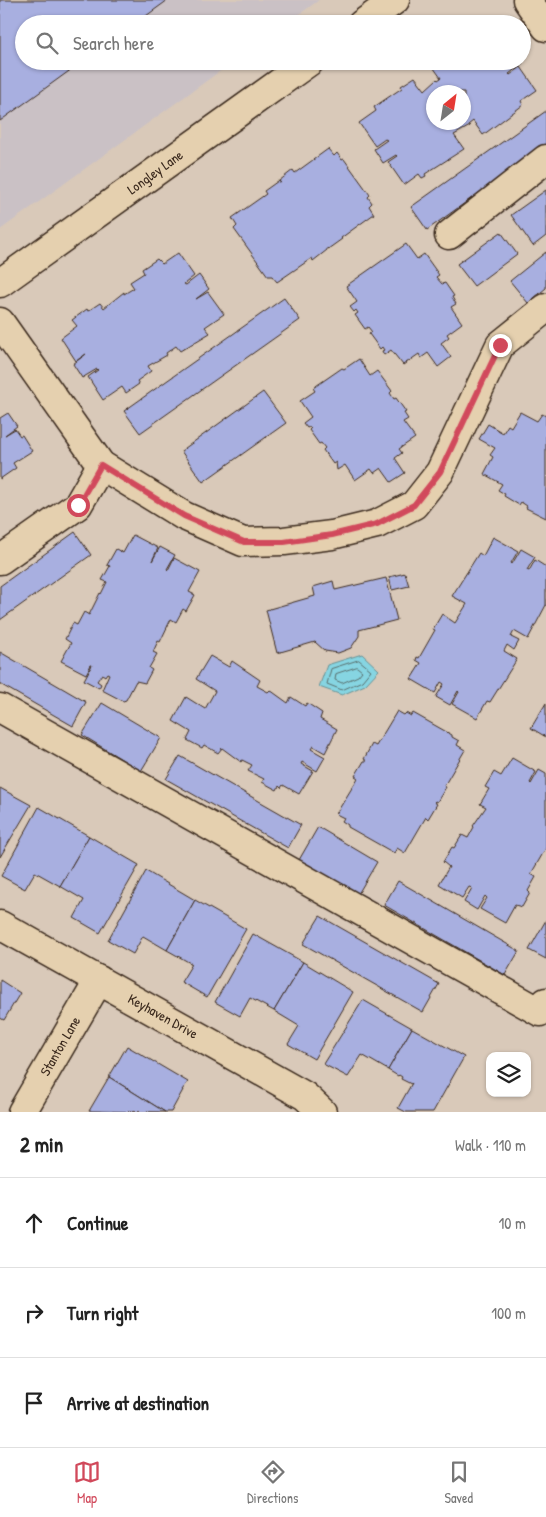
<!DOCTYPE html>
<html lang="en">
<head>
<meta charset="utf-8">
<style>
  body { margin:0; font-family:"Patrick Hand",sans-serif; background:#f2f2f2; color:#222 }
  .controls { position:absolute; right:15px; bottom:15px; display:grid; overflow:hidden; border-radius:10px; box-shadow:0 1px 4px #0004 }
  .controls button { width:45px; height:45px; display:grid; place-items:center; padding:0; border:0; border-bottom:1px solid #e0e0e0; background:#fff; color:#222; font:25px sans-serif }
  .compass { position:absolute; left:426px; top:85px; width:45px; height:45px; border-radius:50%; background:#fff; box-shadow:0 1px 4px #0004; rotate:30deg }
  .stop { position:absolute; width:15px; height:15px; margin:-11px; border:4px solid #d1495b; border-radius:50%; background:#fff }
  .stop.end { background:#d1495b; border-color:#fff; box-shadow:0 1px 5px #0008 }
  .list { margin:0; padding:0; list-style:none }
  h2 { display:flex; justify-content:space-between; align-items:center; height:65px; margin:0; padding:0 20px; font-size:21px }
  h2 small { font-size:16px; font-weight:400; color:#767676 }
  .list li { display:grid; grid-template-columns:32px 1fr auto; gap:15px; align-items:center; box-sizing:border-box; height:90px; padding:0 20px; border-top:1px solid #e0e0e0 }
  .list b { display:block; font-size:19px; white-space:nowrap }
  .list em { font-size:16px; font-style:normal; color:#767676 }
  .icon { flex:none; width:28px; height:28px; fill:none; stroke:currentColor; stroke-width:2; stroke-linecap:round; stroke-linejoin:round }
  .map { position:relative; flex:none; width:546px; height:1112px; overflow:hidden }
  .search { position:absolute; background:#fff; box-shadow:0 1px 4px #0004; left:15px; right:15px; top:15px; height:55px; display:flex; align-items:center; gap:12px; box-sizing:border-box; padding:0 18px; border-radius:28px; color:#767676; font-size:19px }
  .sheet { height:335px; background:#fff }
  nav { display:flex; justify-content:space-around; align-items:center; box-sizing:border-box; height:70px; border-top:1px solid #e0e0e0; background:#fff; font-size:14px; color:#767676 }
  nav a { display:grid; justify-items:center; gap:2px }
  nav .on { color:#d1495b }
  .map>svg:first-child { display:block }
  .built { fill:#cac1c5 }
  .water { fill:#86d5e2; stroke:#689194 }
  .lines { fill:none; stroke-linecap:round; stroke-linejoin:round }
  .shore { stroke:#596e6c; stroke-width:1 }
  .building { fill:#a8afe0; stroke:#3b2a1e; fill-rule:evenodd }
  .minor-casing { stroke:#3b2a1e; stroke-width:31 }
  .minor { stroke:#e5d0af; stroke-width:28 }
  .route { stroke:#d1495b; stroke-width:6 }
  .labels { text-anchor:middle; stroke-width:4; stroke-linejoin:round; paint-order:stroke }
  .street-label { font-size:14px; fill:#3b2a1e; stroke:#e5d0af }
</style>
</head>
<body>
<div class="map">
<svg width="546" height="1112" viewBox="0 0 546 1112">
  <rect width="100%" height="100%" fill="#d9c9b9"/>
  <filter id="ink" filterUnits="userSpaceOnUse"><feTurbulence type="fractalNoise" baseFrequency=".02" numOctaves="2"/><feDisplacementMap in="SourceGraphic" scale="10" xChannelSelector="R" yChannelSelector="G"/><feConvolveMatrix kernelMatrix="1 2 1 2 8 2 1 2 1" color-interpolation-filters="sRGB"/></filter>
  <g filter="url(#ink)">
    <!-- built -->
    <path class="built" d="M0,0H319L286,24H24V61H234L0,230Z"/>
    <!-- water -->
    <path class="water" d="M362,654L379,670L365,685L342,695L319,687L327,665Z"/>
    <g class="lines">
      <!-- shore -->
      <g class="shore">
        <path d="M359,660L371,670L362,681L342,690L327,684L331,669Z"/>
        <path d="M357,667L362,671L358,676L342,683L335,680L336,674Z"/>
      </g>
    </g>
    <!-- building -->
    <g class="building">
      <path d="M0,0H168L135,24H24V61H83L0,121Z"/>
      <path d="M435,61H521L523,63L509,74L510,75L521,67L537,90L521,101L523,105L483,135L473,121L468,125L470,126L454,135L464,149L425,174L426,176L422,178L419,174L404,185L388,162L397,156L396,155L383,163L374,149L387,140L385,139L375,146L359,123L376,111L374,107L402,88L401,86L415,77L425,90L437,79L438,80L441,78L431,64ZM434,92H464V122H434Z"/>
      <path d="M546,111V145L427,230L411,207Z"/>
      <path d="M328,149L334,156L337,153L342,160L344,159L370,195L368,197L372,203L369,206L374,214L341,238L342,239L328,249L327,248V250L313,261L312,258L277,282L272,276H268L234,229L237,226L232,218L266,194L264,191L278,181L281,183L279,181L293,170L295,173Z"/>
      <path d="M546,190V236L533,246L511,215Z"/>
      <path d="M501,232L517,254L474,286L457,264Z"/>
      <path d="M406,244L417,259L424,254L439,275L436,277L442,284L445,283L454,296L452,297L456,304L451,307L462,323L447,334L449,337L441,343L451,357L438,367L428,353L421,358L419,354L403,365L391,350L384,355L382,351L384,350L382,347L380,349L369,334L372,332L368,327L365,329L355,315L358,313L356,310L354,312L350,307L357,302L346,286Z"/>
      <path d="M546,252V288L528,303L510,281Z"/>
      <path d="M178,253L194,276L184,284L186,285L199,275L209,289L196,299L208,292L224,314L205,327L210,333L180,351L176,346L166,353L167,355L148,366L151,371L137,381L139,384L126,393L122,387L103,400L88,377L98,370L97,369L82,378L73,364L86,354L76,361L61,338L77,326L72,320L87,309L88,311L100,303L104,308L124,292V294L134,288L130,282L144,273L142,269L157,259L162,264Z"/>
      <path d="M284,298L300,320L140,433L124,411Z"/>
      <path d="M359,359L370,376L377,371L392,391L390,393L394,399L396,398L406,412L404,413L408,419L403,422L415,438L399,449L402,453L395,458L405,473L391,482L381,468L374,473L371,469L355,480L345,465L337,470L336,462L333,464L323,450L325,448L321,443L319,444L309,430L311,428L309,427L307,428L303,423L311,417L300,401L315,391L313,388L342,368L344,369Z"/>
      <path d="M263,392L286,423L203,482L181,451Z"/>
      <path d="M520,412L537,421L542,414L546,416V518L526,508L527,506L521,502L519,505L504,496L505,494L498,490L502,484L484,474L493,457L490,455L495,448L479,439L488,424L503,433L508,425L511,427Z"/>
      <path d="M8,413L17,426L5,435L15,429L20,436L22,435L32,451L13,463L16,468L0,479V418Z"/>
      <path d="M75,532L91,555L0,620V586Z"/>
      <path d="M133,535L158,548L152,561L160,547L175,555L167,569L168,570L174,558L200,572L189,592L195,595L186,611L183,609L176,622L171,619L160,642L158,641L153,652L157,654L149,668L152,670L145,683L136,681L126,700L123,701L102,690L109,674L107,673L105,676L102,674L97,681L101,684L99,688L84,680L92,665H91L86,674L61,661L71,643L65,639L73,623L77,625L84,612L89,615L100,593L101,594L107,582L102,580L110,566L107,565L116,549L123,553Z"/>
      <path d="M493,537L518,551L511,563L512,564L521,549L535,557L527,570L529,571L535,560L546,567V605L528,639L514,631L511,637L519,641L514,650L507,645L504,651L517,659L490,702L487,701L477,718L452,704L459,692L458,691L450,705L436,697L444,684L441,682L435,693L411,679L421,663L416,660L417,657L419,658L435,630L433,629L442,614L455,623L467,604L452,596L479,553L483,556Z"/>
      <path d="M405,573L409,586L392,590L389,577Z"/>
      <path d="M386,578L397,620L359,630V636L351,648L338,653L325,651L315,642L277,653L266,610L315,596L313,587L333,581L335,590Z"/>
      <path d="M0,652L86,702L73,726L0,684Z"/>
      <path d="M210,656L229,667L232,661L260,680L257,686L268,692L270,690L288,703L291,697L305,706L307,703L322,713L320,719L337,729L325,753L313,746L311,749L325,757L317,771L302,762L301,764L313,771L299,794L283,785L281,788L279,786L277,790L262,782L264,779L248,771L252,765L242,760L241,762L222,748L218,753L204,745L202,748L187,740L191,732L173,721L186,697L205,709L215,691L196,679Z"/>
      <path d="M102,703L161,738L141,771L82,735Z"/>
      <path d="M546,703V737L531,728Z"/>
      <path d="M397,711L404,715L406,713L411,716L413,713L452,735V737L459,741L457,745L465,750L444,786L446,787L437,802L435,801L434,802L437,804L428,819L426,817L405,853L397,848L394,853L348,827V825L342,821L344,818L336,814L358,778L355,776L364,761H367L364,759L372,744L376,746Z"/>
      <path d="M180,756L301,825L288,848L166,779Z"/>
      <path d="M512,758L536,772L530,783L531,784L539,770L546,774V848L531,874L536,877L528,891L530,893L522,907L515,905L505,923L480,909L487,898L485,896L477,910L464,902L472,888L469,887L462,898L439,884L449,867L443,862L452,847L454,848L462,835L468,838L474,827L473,826L486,807L480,804L489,789L485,787L494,772L501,776Z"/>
      <path d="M0,788L31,805L0,857Z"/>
      <path d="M39,807L89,836L60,886L35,872L25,889L1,876Z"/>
      <path d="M318,827L377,862L358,894L299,860Z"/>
      <path d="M89,836L139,865L100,933L74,918L84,900L60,886Z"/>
      <path d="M146,871L195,900L167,950L143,936L133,954L108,940Z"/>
      <path d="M398,881L519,951L505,975L384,905Z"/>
      <path d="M195,900L246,929L207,997L181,982L192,964L167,950Z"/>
      <path d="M320,916L439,984L423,1012L303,944Z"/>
      <path d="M546,920V959L529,950Z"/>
      <path d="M253,934L303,962L274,1011L250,998L240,1016L215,1002Z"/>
      <path d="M303,962L353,992L314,1059L288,1044L299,1026L274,1011Z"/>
      <path d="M0,980L20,993L4,1020L0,1018Z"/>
      <path d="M363,1000L412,1028L388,1070L362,1055L348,1077L323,1064Z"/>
      <path d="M412,1028L464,1057L433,1112H406L398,1108L412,1083L411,1084L401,1079L402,1077L399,1075L398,1076L388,1070Z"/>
      <path d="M127,1046L188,1082L182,1090H183L171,1112H165L109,1077Z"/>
      <path d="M109,1077L165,1112L89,1111Z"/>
    </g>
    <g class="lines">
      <!-- minor casing -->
      <g class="minor-casing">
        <g id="minor">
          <path d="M527,0L546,27"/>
          <path d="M362,24L395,0"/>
          <path d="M449,235L546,159"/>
          <path d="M0,283L310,61"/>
          <path d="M0,322L101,465L184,516L243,542L284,541L332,535L377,524L414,505L440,472L500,345L546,308"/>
          <path d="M0,560L78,505L101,465"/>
          <path d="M0,708L540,1012L546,1002"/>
          <path d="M0,925L305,1096L322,1112"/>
          <path d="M22,1112L99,980"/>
        </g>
      </g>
      <!-- minor -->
      <use href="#minor" class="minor"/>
    </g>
  </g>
  <g class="lines" filter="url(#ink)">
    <!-- route -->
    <path class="route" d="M78,505L101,465L184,516L244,542H284L332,535L377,524L414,505L440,472L500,345"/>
  </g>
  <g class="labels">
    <!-- street labels -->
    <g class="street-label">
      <text transform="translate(155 172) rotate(-36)" y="5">Longley Lane</text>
      <text transform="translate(163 1016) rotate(29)" y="5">Keyhaven Drive</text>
      <text transform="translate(60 1046) rotate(-60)" y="5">Stanton Lane</text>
    </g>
  </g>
</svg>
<div class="controls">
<button><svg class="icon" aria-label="layers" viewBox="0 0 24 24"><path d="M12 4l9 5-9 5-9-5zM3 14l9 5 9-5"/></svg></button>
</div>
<svg class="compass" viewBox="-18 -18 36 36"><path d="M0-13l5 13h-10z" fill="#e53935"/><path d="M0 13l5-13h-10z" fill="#767676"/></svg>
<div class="stop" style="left:78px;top:505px"></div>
<div class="stop end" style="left:500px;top:345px"></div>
<div class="search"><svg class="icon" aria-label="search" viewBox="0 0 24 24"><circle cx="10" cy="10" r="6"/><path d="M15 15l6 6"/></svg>Search here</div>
</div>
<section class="sheet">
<h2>2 min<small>Walk · 110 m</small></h2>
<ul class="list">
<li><svg class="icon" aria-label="ahead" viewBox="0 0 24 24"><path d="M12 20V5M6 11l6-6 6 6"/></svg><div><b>Continue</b></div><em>10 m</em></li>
<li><svg class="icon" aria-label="right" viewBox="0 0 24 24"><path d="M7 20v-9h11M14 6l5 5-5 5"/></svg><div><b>Turn right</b></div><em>100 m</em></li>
<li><svg class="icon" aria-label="arrive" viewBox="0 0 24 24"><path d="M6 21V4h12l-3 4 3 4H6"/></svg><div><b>Arrive at destination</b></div></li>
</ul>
</section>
<nav>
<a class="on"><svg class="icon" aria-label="map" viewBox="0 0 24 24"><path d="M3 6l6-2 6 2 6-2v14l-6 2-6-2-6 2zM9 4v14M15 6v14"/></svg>Map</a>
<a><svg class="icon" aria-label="directions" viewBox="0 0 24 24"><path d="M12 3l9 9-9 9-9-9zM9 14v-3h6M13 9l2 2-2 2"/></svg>Directions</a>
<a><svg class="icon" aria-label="saved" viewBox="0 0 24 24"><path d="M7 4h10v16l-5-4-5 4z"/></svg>Saved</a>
</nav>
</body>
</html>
